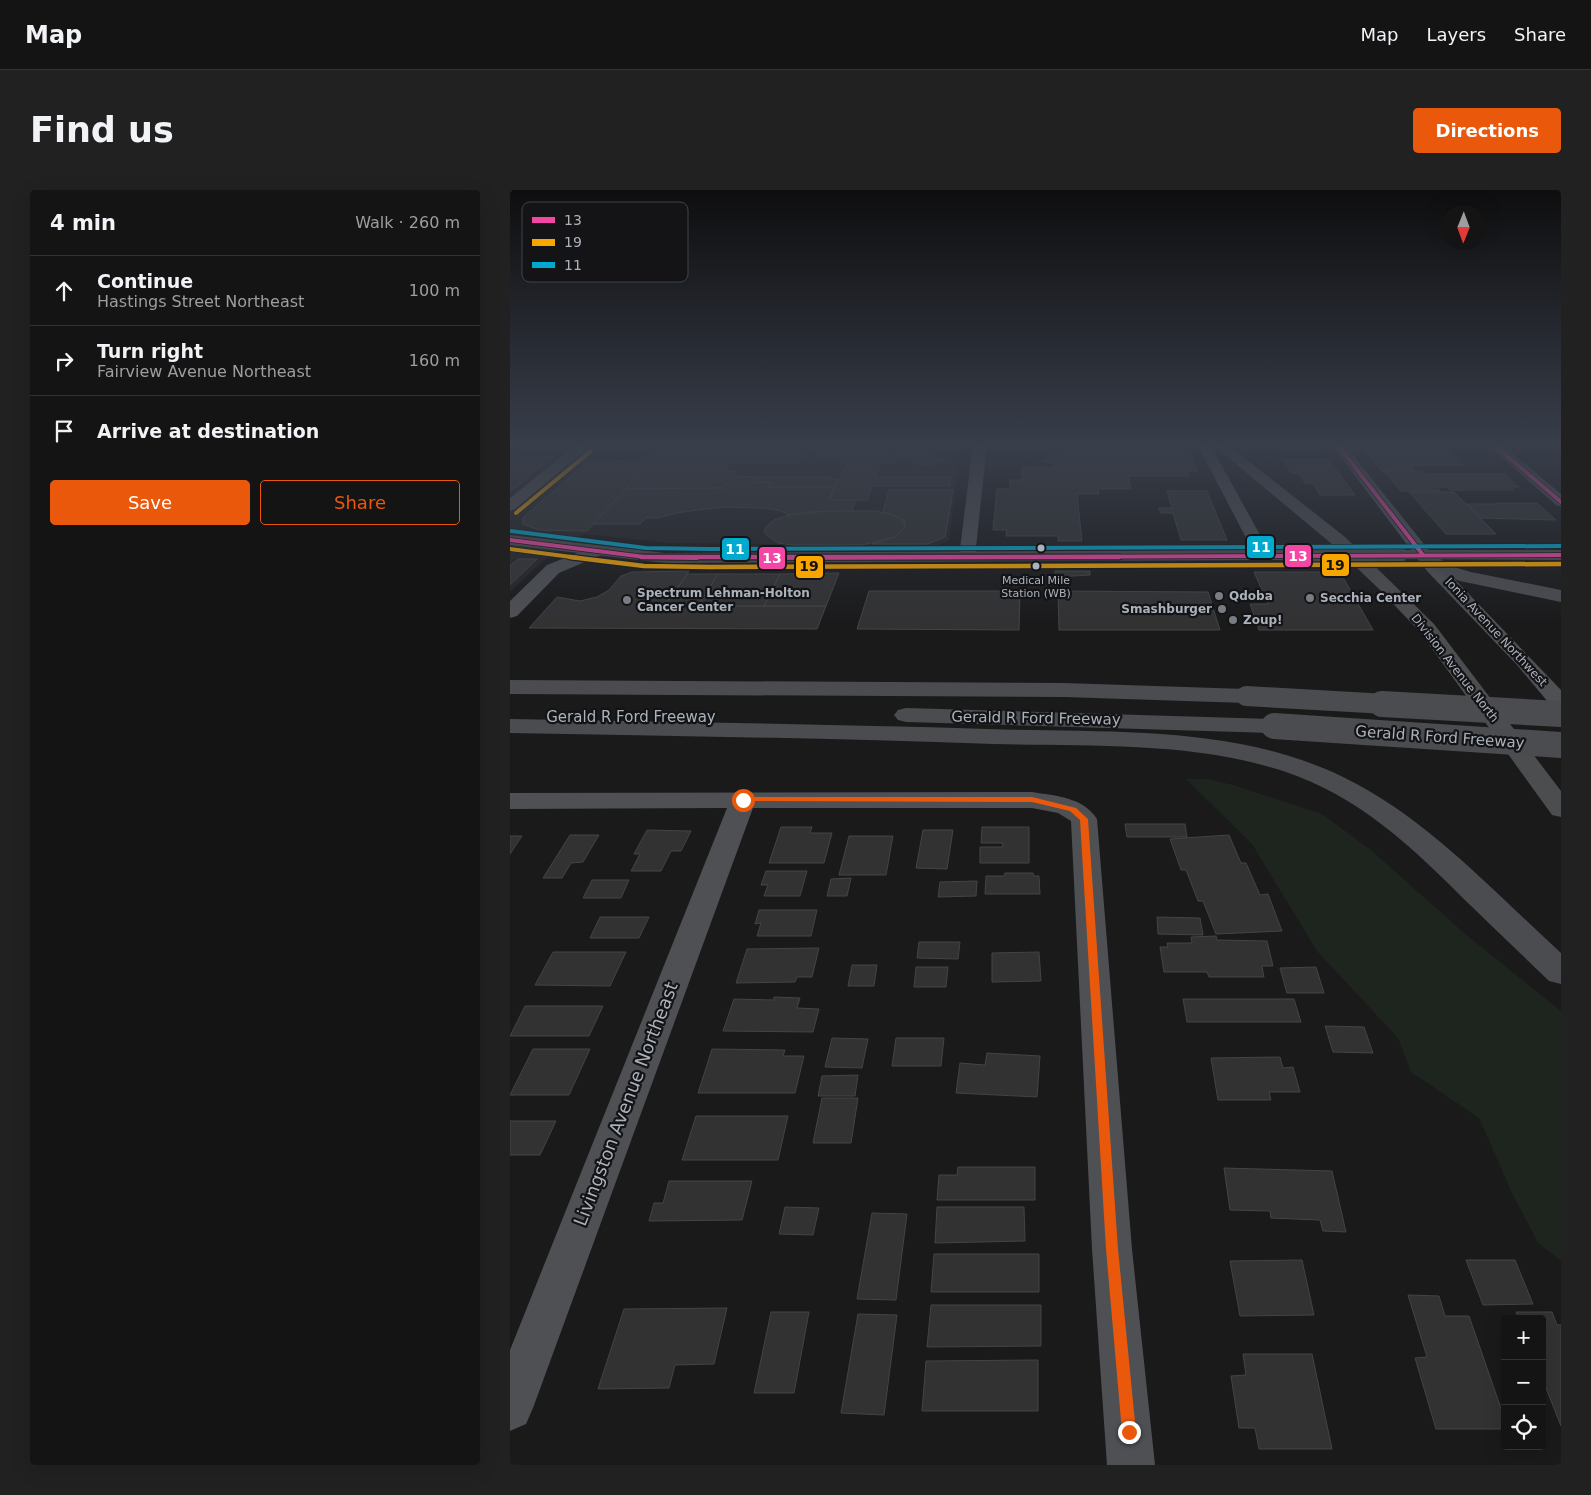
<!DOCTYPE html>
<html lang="en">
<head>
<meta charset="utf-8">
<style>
  body { margin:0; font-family:"DejaVu Sans",sans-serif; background:#212122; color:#f1f3f6 }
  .controls { position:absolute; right:15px; bottom:15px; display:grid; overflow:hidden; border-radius:5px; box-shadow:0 5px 20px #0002 }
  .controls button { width:45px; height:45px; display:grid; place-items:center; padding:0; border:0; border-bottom:1px solid #333334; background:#141414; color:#f1f3f6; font:25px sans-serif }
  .compass { position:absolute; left:931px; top:15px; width:45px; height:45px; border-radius:50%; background:#141414; box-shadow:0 5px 20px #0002; rotate:181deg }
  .stop { position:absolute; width:15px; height:15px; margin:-11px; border:4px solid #ea580c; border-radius:50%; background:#fff }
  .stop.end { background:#ea580c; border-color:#fff; box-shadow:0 1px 5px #0008 }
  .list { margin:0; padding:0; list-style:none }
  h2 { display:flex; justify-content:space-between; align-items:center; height:65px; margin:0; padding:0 20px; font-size:21px }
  h2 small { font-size:16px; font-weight:400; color:#9d9ea0 }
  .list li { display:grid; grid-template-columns:32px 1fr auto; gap:15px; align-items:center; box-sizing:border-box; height:70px; padding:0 20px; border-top:1px solid #333334 }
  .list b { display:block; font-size:19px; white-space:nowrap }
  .list p { margin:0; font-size:16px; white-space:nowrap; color:#9d9ea0 }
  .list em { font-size:16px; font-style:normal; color:#9d9ea0 }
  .actions { display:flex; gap:10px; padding:15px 20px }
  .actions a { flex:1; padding:11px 0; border:1px solid #ea580c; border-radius:5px; text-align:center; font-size:18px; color:#ea580c }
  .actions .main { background:#ea580c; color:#fff }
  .icon { flex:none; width:28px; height:28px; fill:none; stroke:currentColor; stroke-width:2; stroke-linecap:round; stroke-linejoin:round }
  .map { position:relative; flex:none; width:1051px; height:1275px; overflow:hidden; border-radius:5px }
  header { display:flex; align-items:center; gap:30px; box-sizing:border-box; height:70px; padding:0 25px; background:#141414; border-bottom:1px solid #333334 }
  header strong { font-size:24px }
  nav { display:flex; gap:28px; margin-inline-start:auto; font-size:18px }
  .intro { display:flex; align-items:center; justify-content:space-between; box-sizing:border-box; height:120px; padding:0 30px }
  h1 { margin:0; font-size:35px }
  .button { padding:12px 22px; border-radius:5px; background:#ea580c; color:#fff; font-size:18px; font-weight:700 }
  main { display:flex; gap:30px; padding:0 30px }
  aside { flex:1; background:#141414; border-radius:5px; box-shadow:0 5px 20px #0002 }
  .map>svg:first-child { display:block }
  .built { fill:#242427 }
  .green { fill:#1d251e }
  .building { fill:#323233; stroke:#434447 }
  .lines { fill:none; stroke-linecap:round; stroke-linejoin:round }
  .minor { fill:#4e5054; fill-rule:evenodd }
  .major { fill:#4c4d4f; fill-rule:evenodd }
  .highway { fill:#4b4c50; fill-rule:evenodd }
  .major-bridge { stroke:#4c4d4f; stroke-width:16 }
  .highway-bridge-far1 { stroke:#4b4c50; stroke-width:20 }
  .highway-bridge { stroke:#4b4c50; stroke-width:26 }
  .bus-1-far1-casing { stroke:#141417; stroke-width:5.5 }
  .bus-1-casing { stroke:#141417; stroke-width:7 }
  .bus-2-far1-casing { stroke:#141417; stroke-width:5.5 }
  .bus-2-casing { stroke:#141417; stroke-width:7 }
  .bus-3-casing { stroke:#141417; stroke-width:5.5 }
  .bus-1-far1 { stroke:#f346a5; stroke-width:4 }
  .bus-1 { stroke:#f346a5; stroke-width:4.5 }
  .bus-2-far1 { stroke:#f7a600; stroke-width:4 }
  .bus-2 { stroke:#f7a600; stroke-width:4.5 }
  .bus-3 { stroke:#00a9ce; stroke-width:4 }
  .route { fill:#ea580c }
  .bus-dot { fill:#aab2bc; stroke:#141417; stroke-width:2 }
  .poi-dot { fill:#787d84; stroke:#141417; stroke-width:2 }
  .labels { text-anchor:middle; stroke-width:4.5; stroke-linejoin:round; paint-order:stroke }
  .far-bus-label { font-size:11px; fill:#aab2bc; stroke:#141417 }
  .far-poi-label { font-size:12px; font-weight:bold; fill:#aab2bc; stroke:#141417; text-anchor:start }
  .far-street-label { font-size:12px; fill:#aab2bc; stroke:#141417 }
  .street-label { font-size:15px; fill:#aab2bc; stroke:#141417 }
  .near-street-label { font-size:18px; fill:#aab2bc; stroke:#141417 }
  .key { fill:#141417; stroke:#414349; stroke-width:1 }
  .key-label { font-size:14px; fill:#aab2bc }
  .line-badge { stroke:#141417; stroke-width:2 }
  .badge-label { font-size:14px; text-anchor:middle; font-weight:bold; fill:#fff }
  .pale-badge-label { font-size:14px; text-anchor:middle; font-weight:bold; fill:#111 }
</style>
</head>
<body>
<header>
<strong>Map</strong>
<nav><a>Map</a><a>Layers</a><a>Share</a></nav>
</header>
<div class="intro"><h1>Find us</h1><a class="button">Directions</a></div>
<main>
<aside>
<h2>4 min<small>Walk · 260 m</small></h2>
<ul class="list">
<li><svg class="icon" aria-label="ahead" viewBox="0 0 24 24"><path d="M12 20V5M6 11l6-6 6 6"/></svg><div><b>Continue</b><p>Hastings Street Northeast</p></div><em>100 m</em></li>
<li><svg class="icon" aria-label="right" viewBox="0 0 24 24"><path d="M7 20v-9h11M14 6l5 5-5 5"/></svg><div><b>Turn right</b><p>Fairview Avenue Northeast</p></div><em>160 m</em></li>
<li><svg class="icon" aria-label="arrive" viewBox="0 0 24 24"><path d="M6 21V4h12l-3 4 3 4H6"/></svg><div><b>Arrive at destination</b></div></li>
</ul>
<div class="actions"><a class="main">Save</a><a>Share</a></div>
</aside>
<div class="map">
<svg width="1051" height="1275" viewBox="0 0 1051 1275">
  <rect width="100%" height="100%" fill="#1a1a1b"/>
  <!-- built -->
  <path class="built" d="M0,254H451L439,350L426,356L158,353L74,344L34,370L0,402Z"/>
  <!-- green -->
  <g class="green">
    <path d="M480,254H550C533,271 501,281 477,281Z"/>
    <path d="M676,589H697L723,595L812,624L861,660L954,743L1051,821V1071L1028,1053L1003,1005L969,928L901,882L888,848L807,761L742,654Z"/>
  </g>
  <!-- building -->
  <g class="building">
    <path d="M210,254H235L215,281H132L141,271H133L147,256H208Z"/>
    <path d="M235,254H294L288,264H298L294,272H222Z"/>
    <path d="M303,254H324L344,260L340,261L350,265H371L409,254H443L451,256L433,262L422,258L411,262L434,270L415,276L393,269L378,273L337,274L320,267L314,268L305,265L315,263L296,255Z"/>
    <path d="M354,254H376L371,265H350Z"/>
    <path d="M557,254H676L687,281H677L679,286H618L621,299H588L589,304H567L572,351H548V346H496L497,340H483L487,299H500V290H512V277H544V273L528,272L546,263Z"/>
    <path d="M773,254H805L810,260H777Z"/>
    <path d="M849,254H881L905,281H872Z"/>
    <path d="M881,254H931L953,275H900Z"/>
    <path d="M0,266L43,267L0,302Z"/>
    <path d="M772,269H818L845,305H810L802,293H795L788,282L782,283Z"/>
    <path d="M141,271L77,341L29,340L13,334V328L17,324L77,272Z"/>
    <path d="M370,273L365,287H441L440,296H362L357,310H319L337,274Z"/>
    <path d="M132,281H226L214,298L116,299Z"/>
    <path d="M874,281H912L930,301H891Z"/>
    <path d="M916,284H994L1009,297H1001L1004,300H939L937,297H928Z"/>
    <path d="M222,286L246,287L243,292H262L259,297H324L319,310H346L342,321L296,322L279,325L271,321L254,318L212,317L166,323L148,328H136L130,334H83L116,299L214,298Z"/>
    <path d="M246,287H322L321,289H328L324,297H259L262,292H243Z"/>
    <path d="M379,300H443L435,347L417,354H362L384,347L395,337L394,331L388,327L373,322Z"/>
    <path d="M657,301H697L717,350H671L663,323H651L649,318H662Z"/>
    <path d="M899,302H944L986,344H936Z"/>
    <path d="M987,313H1027L1046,330L970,328L957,314H988Z"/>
    <path d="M367,321L388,327L394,331L395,337L384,347L353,355H282L268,353L254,343L256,337L264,330L279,325L317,321Z"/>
    <path d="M8,369H27L0,395V376Z"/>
    <path d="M179,381L154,416H316L307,439L19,438L47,407L70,411L87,407L99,400L111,386L122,382Z"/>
    <path d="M545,381H580V385L545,387Z"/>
    <path d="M744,382H830L863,440H749L740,414H758Z"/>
    <path d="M329,383L316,416H254L270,384Z"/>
    <path d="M178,384H208L188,416H154Z"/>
    <path d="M208,384H270L254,416H188Z"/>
    <path d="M359,401H510L509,440L347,439Z"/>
    <path d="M548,401L698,402L710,440H549Z"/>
    <path d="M615,634H675L677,647H617Z"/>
    <path d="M271,637H302L300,643H322L314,673H259Z"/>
    <path d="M472,637H519V673H470V657H492L493,653H471Z"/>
    <path d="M137,640L181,641L171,661H161L151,681H121L130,664H124Z"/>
    <path d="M413,640H443L437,679L406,678Z"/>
    <path d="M60,645H89L73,672L61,673L52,688H33Z"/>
    <path d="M719,645L731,673H736L750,705L758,704L772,741L706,744L693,711H688L676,680H671L660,649Z"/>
    <path d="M0,646H12L0,664Z"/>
    <path d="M339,646H383L376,685H329Z"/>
    <path d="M256,681H297L290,706H254L258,695H251Z"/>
    <path d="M495,683H523L524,686H529L530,704H475L476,686H494Z"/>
    <path d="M341,688L337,706H317L321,689Z"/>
    <path d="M82,690H119L111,708H73Z"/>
    <path d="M467,691L466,706L428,707L430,692Z"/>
    <path d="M249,720H307L301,746H247L251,733L245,734Z"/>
    <path d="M90,727H139L129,748H80Z"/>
    <path d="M647,727L690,728L693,745L648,744Z"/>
    <path d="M706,746L707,750L757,751L763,776H752L754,787H699L697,782H654L650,757H658L657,753H682L681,747Z"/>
    <path d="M409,752H450L448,769L407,768Z"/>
    <path d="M309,758L302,787H287L285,792L226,793L237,759Z"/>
    <path d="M43,762H116L100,796L25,795Z"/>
    <path d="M529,762L531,791L482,792V763Z"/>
    <path d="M342,775H367L364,796H338Z"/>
    <path d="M406,777H438L436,797H404Z"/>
    <path d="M806,777L814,803H777L770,778Z"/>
    <path d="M264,807L290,808L287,818L309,819L303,842L213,841L224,809L264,810Z"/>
    <path d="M673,809H784L791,832H677Z"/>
    <path d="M15,816H93L79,846H0Z"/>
    <path d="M815,836L854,837L863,863L823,862Z"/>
    <path d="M322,848L358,849L352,878L315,877Z"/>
    <path d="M386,848H434L431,876H382Z"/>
    <path d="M23,859H80L59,905H0Z"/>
    <path d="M202,859L275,860L273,866H294L285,903H188Z"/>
    <path d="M477,863L530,866L527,907L446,903L450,873L475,875Z"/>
    <path d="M770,867L773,878L783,877L790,902H759L761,910H708L701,868Z"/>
    <path d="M348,885L345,906H308L312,886Z"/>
    <path d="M312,908H348L341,953H303Z"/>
    <path d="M186,926H278L268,970H172Z"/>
    <path d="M0,931H46L30,965H0Z"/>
    <path d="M448,977H525V1010H427L429,985H447Z"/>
    <path d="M714,978L822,981L836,1042L813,1041L810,1030L761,1028L760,1021L720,1020Z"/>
    <path d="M159,991H242L232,1030L139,1031L144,1013H153Z"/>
    <path d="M275,1017L309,1018L303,1045L269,1044Z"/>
    <path d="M427,1017H514L515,1051L425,1053Z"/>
    <path d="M362,1023L397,1024L386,1110L347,1109Z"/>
    <path d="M424,1064H529V1102H421Z"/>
    <path d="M792,1070L804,1125L730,1126L720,1071Z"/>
    <path d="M956,1070H1005L1023,1114L973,1115Z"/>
    <path d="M898,1105L929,1106L935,1126H959L995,1230V1239H926L905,1168L917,1167Z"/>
    <path d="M421,1115H531V1156L417,1157Z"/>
    <path d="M217,1118L204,1174L165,1175L159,1198L88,1199L114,1119Z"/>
    <path d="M261,1122H299L284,1203H244Z"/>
    <path d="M1006,1122H1042L1047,1135H1051V1236L1032,1188V1129H1009Z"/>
    <path d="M348,1124L387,1125L374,1225L331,1223Z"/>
    <path d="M733,1164H802L822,1259H749L745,1238H729L721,1186L736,1185Z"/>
    <path d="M528,1170V1221H412L416,1171Z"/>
  </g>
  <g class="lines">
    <!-- minor -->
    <g class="minor">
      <path d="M67,254H82L5,319L0,321V308Z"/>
      <path d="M463,254H477L465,367L463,371H451L449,367Z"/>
      <path d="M687,254H700L761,365L759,369H747L745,365Z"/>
      <path d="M821,254H834L929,373L1051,500V520L1043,518L1007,475L917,381Z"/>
      <path d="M977,254H991L1051,304V317L1046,315Z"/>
      <path d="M85,356L91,357L93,361L91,365L49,383L7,426L0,428V411L37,375Z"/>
      <path d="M522,602C546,606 573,607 587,629L622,1059L645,1275H597L582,1059L561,631L548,623L522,618H243L23,1218L16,1234L0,1241V1160L217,618L0,619V603Z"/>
    </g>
    <!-- major -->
    <g class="major">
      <path d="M702,254H717L835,347L924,434L1051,601V627L1042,625L910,442L869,399L823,355Z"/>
      <path d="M0,345L155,363L779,360L785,361L788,365L785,369L779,370L155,373L0,355Z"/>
      <path d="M889,360H1051V370L883,369L880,365L883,361Z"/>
    </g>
    <!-- highway -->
    <g class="highway">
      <path d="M913,360L947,378L961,382L1051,400V412L950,391L935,386L907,369L904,365L907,361Z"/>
      <path d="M0,490L554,493L736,499L744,501L747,506L744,511L736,513L554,507L0,504Z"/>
      <path d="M396,518L764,529L772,531L776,536L772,541L764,543L396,532L388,530L384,525L388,520Z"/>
      <path d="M0,529C159,532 319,534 478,539C595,543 725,534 833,587C916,627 983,701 1051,763V794L1039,791C1012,765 985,739 958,713C915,670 869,625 814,598C716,549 590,557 483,554C322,548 161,546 0,543Z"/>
    </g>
    <!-- major-bridge -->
    <path class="major-bridge" d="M779,365H889"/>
    <!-- highway-bridge-far1 -->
    <path class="highway-bridge-far1" d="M736,506L894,515"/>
    <!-- highway-bridge -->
    <g class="highway-bridge">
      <path d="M872,514L1051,524"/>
      <path d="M764,536L1051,555"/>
    </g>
    <!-- bus-1-far1 casing -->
    <g class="bus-1-far1-casing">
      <g id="bus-1-far1">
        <path d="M827,254L913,365"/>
        <path d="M983,254L1051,312"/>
        <path d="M0,350L135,367L187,368"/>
        <path d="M255,368L1051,365"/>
      </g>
    </g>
    <!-- bus-1 casing -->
    <g class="bus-1-casing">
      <path id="bus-1" d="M131,367H609"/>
    </g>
    <!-- bus-2-far1 casing -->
    <g class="bus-2-far1-casing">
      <g id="bus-2-far1">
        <path d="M6,323L81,261"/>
        <path d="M0,359L69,368"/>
      </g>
    </g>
    <!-- bus-2 casing -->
    <g class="bus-2-casing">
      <path id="bus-2" d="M60,367L134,376L200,377L1051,374"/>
    </g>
    <!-- bus-3 casing -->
    <g class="bus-3-casing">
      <path id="bus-3" d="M1,341L136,358L200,359L1051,356"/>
    </g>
    <!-- bus-1-far1 -->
    <use href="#bus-1-far1" class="bus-1-far1"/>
    <!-- bus-1 -->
    <use href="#bus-1" class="bus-1"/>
    <!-- bus-2-far1 -->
    <use href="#bus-2-far1" class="bus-2-far1"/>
    <!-- bus-2 -->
    <use href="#bus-2" class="bus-2"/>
    <!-- bus-3 -->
    <use href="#bus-3" class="bus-3"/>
  </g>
  <!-- sky -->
  <linearGradient id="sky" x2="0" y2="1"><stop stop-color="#0e0e0f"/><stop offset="0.59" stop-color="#383e4a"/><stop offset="1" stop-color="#383e4a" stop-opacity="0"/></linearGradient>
  <rect width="1051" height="432" fill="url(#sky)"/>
  <!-- route -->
  <path class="route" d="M233,607H522L566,618L578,629L608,1059L626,1242L624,1247L619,1249L614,1247L612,1242L596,1059L570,630L560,621L522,612L230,611V608Z"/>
  <!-- markers -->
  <g class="bus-dot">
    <circle cx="531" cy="358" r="4.5"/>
    <circle cx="526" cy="376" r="4.5"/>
  </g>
  <g class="poi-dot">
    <circle cx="709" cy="406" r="5"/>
    <circle cx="800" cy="408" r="5"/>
    <circle cx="117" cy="410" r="5"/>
    <circle cx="712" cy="419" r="5"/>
    <circle cx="723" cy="430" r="5"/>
  </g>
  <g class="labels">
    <!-- far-bus labels -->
    <g class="far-bus-label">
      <text x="526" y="394">Medical Mile<tspan x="526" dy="13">Station (WB)</tspan></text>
    </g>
    <!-- far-poi labels -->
    <g class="far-poi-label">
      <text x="127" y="407">Spectrum Lehman-Holton<tspan x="127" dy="14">Cancer Center</tspan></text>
      <text x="719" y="410">Qdoba</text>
      <text x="810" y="412">Secchia Center</text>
      <text x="702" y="423" text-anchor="end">Smashburger</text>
      <text x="733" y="434">Zoup!</text>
    </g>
    <!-- far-street labels -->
    <g class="far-street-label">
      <text transform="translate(986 442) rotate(47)" y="4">Ionia Avenue Northwest</text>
      <text transform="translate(945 478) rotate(52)" y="4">Division Avenue North</text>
    </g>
    <!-- street labels -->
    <g class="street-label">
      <text x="121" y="532">Gerald R Ford Freeway</text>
      <text transform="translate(526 528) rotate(1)" y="5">Gerald R Ford Freeway</text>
      <text transform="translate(930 547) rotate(4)" y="5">Gerald R Ford Freeway</text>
    </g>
    <!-- near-street labels -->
    <g class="near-street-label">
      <text transform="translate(116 914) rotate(-69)" y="6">Livingston Avenue Northeast</text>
    </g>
  </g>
  <!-- legend -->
  <rect x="12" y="12" width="166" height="80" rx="8" class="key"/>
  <rect x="22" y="27" width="23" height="6" fill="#f346a5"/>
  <rect x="22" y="49" width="23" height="7" fill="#f7a600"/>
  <rect x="22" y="72" width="23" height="6" fill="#00a9ce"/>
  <g class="key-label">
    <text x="54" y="35">13</text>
    <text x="54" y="57">19</text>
    <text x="54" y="80">11</text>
  </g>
  <g class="line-badge">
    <rect x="736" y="345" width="29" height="24" rx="5" fill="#00a9ce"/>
    <rect x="211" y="347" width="29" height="24" rx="5" fill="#00a9ce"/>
    <rect x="774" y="354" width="28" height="24" rx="5" fill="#f346a5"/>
    <rect x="248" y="356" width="28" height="24" rx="5" fill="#f346a5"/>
    <rect x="811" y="363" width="29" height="24" rx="5" fill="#f7a600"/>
    <rect x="285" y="365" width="29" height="24" rx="5" fill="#f7a600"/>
  </g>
  <g class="badge-label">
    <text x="751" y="362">11</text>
    <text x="225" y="364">11</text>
    <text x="788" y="371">13</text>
    <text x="262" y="373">13</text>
  </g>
  <g class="pale-badge-label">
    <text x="825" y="380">19</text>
    <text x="299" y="381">19</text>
  </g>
</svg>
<div class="controls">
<button>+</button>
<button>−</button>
<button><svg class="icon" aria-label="locate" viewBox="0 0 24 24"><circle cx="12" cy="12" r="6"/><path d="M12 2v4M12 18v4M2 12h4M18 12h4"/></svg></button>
</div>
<svg class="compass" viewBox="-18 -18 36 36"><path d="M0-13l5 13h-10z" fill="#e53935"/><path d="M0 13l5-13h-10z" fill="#9d9ea0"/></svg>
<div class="stop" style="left:233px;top:610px"></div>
<div class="stop end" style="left:619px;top:1242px"></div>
</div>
</main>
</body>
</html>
